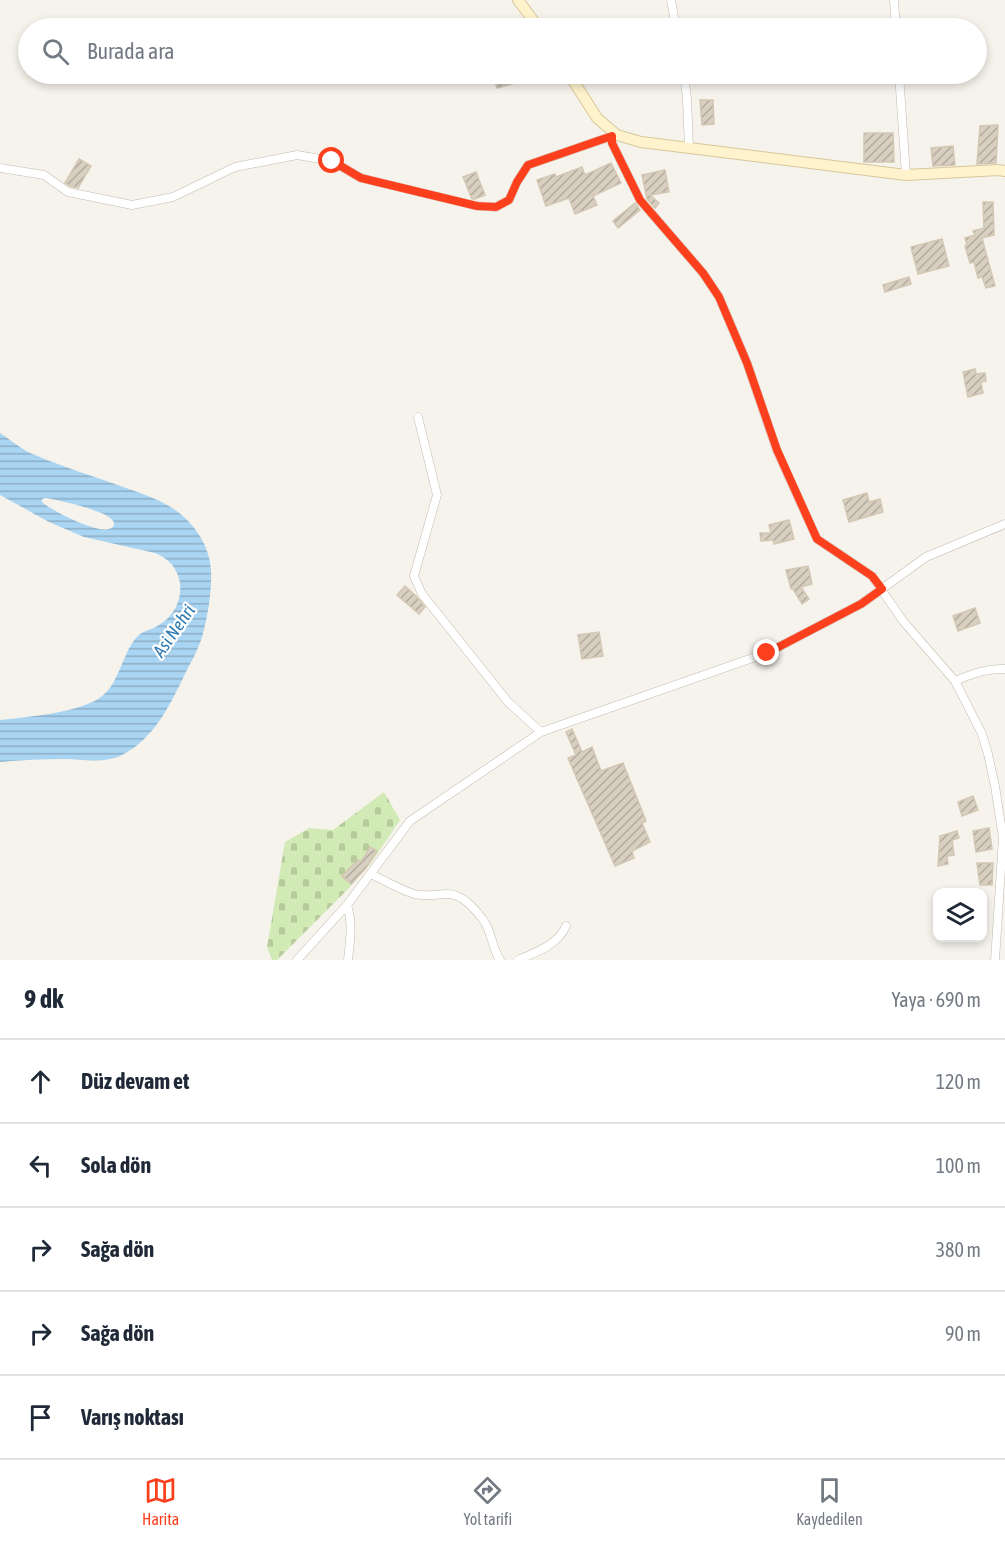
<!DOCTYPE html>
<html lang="tr">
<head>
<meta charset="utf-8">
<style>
  body { margin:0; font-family:"Asap Condensed",sans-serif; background:#f6f6f7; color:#1f2937 }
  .controls { position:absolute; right:18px; bottom:18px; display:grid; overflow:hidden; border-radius:12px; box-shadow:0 3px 9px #0003 }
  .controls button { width:54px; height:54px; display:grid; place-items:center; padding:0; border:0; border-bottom:2px solid #e0e1e3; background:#fff; color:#1f2937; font:30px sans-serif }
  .stop { position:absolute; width:18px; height:18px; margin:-14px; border:4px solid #fc3f1d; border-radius:50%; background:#fff }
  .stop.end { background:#fc3f1d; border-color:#fff; box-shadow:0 2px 6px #0008 }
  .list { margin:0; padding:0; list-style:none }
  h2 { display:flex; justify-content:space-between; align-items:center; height:78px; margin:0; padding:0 24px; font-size:26px }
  h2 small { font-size:20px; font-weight:400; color:#747a83 }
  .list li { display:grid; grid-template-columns:39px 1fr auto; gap:18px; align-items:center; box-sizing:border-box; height:84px; padding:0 24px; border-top:2px solid #e0e1e3 }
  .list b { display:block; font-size:22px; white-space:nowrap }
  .list em { font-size:20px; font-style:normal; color:#747a83 }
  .icon { flex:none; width:33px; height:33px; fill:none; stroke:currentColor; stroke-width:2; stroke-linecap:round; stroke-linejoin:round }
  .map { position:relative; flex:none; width:1005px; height:960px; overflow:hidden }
  .search { position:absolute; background:#fff; box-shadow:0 3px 9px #0003; left:18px; right:18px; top:18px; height:66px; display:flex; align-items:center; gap:15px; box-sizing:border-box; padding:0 21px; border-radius:33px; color:#747a83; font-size:22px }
  .sheet { height:498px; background:#fff }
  nav { display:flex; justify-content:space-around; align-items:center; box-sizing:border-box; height:84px; border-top:2px solid #e0e1e3; background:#fff; font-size:16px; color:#747a83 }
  nav a { display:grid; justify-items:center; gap:3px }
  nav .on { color:#fc3f1d }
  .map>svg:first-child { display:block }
  .cemetery { fill:url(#cemetery-stones) }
  .water { fill:url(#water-rules); fill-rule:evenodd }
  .building { fill:url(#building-hatch); stroke:#d3c7b4; stroke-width:1.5 }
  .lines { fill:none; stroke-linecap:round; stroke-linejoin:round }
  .street-casing { stroke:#c2bbae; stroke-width:9 }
  .secondary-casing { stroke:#d6c79b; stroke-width:12 }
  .street { stroke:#fff; stroke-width:8 }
  .secondary { stroke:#fff3cd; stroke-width:10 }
  .route { stroke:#fc3f1d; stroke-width:8 }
  .labels { text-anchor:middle; stroke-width:4.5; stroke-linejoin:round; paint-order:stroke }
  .water-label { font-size:18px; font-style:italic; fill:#2e7ab2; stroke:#fff }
</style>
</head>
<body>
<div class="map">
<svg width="1005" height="960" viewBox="0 0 1005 960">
  <defs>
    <pattern id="cemetery-stones" width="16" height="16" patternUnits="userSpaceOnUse" patternTransform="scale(1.5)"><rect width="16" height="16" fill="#d2eab5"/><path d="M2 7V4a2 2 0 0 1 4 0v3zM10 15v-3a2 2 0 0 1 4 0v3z" fill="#b6ca9c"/></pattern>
    <pattern id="water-rules" width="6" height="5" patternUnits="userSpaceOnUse" patternTransform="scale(1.5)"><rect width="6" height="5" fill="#a9d4f2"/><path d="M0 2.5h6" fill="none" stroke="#8caec5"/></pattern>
    <pattern id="building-hatch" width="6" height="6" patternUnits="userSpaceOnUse" patternTransform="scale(1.5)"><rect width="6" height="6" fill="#d8cfc1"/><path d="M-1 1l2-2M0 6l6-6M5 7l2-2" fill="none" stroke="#b1aa9e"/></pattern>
  </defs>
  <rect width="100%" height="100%" fill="#f6f3ec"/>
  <!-- cemetery -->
  <path class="cemetery" d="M384,792L400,820L371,863L348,889L277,960H272L267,947L285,842L309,828L333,830Z"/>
  <!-- water -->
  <path class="water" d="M0,433C11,440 22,450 35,455C65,468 97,477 129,489C148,496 170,503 185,518C199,531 210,550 211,570C212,591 208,616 202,637C198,650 191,662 185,674C170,705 154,739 122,755C104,764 83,759 64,759C43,759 21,760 0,762V720C27,717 75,713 98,699C118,687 121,659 133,642C142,629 148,632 159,625C174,616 182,600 180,583C177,567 169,559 155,553L84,537L49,522L0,495ZM46,498C57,500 112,511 114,523C115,526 112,528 109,529C96,533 52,511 42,502V499Z"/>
  <!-- building -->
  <g class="building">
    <path d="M493,74H530L526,77V80L497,88Z"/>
    <path d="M700,100H713L714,124L702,125Z"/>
    <path d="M998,125L996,163L977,164L980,126Z"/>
    <path d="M864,133H893L894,162H864Z"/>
    <path d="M953,146L955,165L933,166L931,148Z"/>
    <path d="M79,159L91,166L78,188L70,186L65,183Z"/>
    <path d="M611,163L621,183L593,196L597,205L575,214L569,198L546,206L537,180L555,174L556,177L582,167L585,175Z"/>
    <path d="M665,170L669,192L650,195L659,203L655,208L647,199L642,175Z"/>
    <path d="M476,172L485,195L475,199H472L463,177Z"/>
    <path d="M983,202H993L994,235L982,238L995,286L986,288L982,277L978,278L974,262L970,263L965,246L967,245L965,238L975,235L973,231L984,228Z"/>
    <path d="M635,203L640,210L618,228L613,221Z"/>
    <path d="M942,239L949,266L918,274L911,247Z"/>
    <path d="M909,277L911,284L885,292L883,285Z"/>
    <path d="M975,369L976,374L985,373L986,381L981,382L983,393L968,397L963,372Z"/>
    <path d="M867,493L869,502L880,499L883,512L849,522L843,500Z"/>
    <path d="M789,520L794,539L774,544L773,540L761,541L760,533H771L769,525Z"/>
    <path d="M808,566L812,584L801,587L809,599L802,604L793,589H791L786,570Z"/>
    <path d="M405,586L417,597L425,607L419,614L397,595Z"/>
    <path d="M975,608L980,623L958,631L953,616Z"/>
    <path d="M599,632L603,656L582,659L578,635Z"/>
    <path d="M572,729L582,752L592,747L601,771L623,763L646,821L642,823L650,842L632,851L634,858L615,866L568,758L576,755L566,732Z"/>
    <path d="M973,796L978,810L962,816L958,802Z"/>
    <path d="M989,828L992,849L976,852L973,831Z"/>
    <path d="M957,831L959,838L952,840L954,855L947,856L948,864L938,866L940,836Z"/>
    <path d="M370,847L377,851L366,868L351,884L342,876L358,860L361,862Z"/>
    <path d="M977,863H993L992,885H980Z"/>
  </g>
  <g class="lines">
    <!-- street casing -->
    <g class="street-casing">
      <g id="street">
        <path d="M671,0L676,28"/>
        <path d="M894,0L896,28"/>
        <path d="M684,74L687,99L689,148"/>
        <path d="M899,74L906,175"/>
        <path d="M532,79L552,74"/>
        <path d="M612,136V143L640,200L703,273L719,297L747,363L777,451L817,539L872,576L903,621L955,681L982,734L988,754L995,786L1003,838L995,960"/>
        <path d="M0,168L44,175L68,192L132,205L173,197L235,167L297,155L332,161L361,178L477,206L496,207L509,200L517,182L528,165L615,135"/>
        <path d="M418,417L437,495L414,576L422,594L508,702L541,732"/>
        <path d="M955,681C972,674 987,668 1005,669"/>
        <path d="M371,874C385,881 399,889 414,894C425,897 436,894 447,894C463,894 475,909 484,921C492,933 492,948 500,960"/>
        <path d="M347,905C353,923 350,941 348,960"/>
        <path d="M297,960L347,905L410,821L541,732L767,653L861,604L926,557L1005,524"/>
        <path d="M518,960C536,952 558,945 566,926"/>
      </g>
    </g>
    <!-- secondary casing -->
    <g class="secondary-casing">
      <g id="secondary">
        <path d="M518,0L539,28"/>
        <path d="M569,74L597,118L617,135L641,142L906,175L999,170L1005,171"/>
      </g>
    </g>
    <!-- street -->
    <use href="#street" class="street"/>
    <!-- secondary -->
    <use href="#secondary" class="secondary"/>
  </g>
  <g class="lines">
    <!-- route -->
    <path class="route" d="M332,161L361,178L477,206L496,207L509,200L517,182L528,165L612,136V143L640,200L703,273L719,297L747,363L777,450L817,539L872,576L882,589L861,604L767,653"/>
  </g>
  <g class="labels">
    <!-- water labels -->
    <g class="water-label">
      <text transform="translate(174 631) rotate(-55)" y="6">Asi Nehri</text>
    </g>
  </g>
</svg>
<div class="controls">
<button><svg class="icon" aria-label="layers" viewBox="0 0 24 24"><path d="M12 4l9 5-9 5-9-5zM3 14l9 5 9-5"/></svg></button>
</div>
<div class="stop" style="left:332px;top:161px"></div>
<div class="stop end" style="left:767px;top:653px"></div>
<div class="search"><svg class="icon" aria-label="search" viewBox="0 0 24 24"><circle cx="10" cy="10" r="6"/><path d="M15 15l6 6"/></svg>Burada ara</div>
</div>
<section class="sheet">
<h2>9 dk<small>Yaya · 690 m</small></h2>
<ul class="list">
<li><svg class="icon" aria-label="ahead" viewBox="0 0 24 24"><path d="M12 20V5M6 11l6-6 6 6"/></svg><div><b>Düz devam et</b></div><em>120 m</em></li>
<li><svg class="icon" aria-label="left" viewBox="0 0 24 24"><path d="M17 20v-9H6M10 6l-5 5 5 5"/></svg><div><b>Sola dön</b></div><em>100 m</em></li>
<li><svg class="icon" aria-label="right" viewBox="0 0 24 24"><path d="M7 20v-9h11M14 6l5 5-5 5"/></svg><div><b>Sağa dön</b></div><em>380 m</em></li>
<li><svg class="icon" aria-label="right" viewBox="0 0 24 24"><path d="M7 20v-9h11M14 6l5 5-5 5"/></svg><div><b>Sağa dön</b></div><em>90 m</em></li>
<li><svg class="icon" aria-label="arrive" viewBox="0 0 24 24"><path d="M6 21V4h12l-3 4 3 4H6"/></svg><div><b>Varış noktası</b></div></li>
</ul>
</section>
<nav>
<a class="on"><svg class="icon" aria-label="map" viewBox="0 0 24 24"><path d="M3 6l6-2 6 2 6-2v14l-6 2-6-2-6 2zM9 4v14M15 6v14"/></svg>Harita</a>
<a><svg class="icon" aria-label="directions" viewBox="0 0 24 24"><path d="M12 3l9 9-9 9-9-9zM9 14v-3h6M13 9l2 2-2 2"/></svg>Yol tarifi</a>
<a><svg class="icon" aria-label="saved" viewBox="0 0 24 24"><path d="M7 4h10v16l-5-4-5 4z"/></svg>Kaydedilen</a>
</nav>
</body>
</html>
